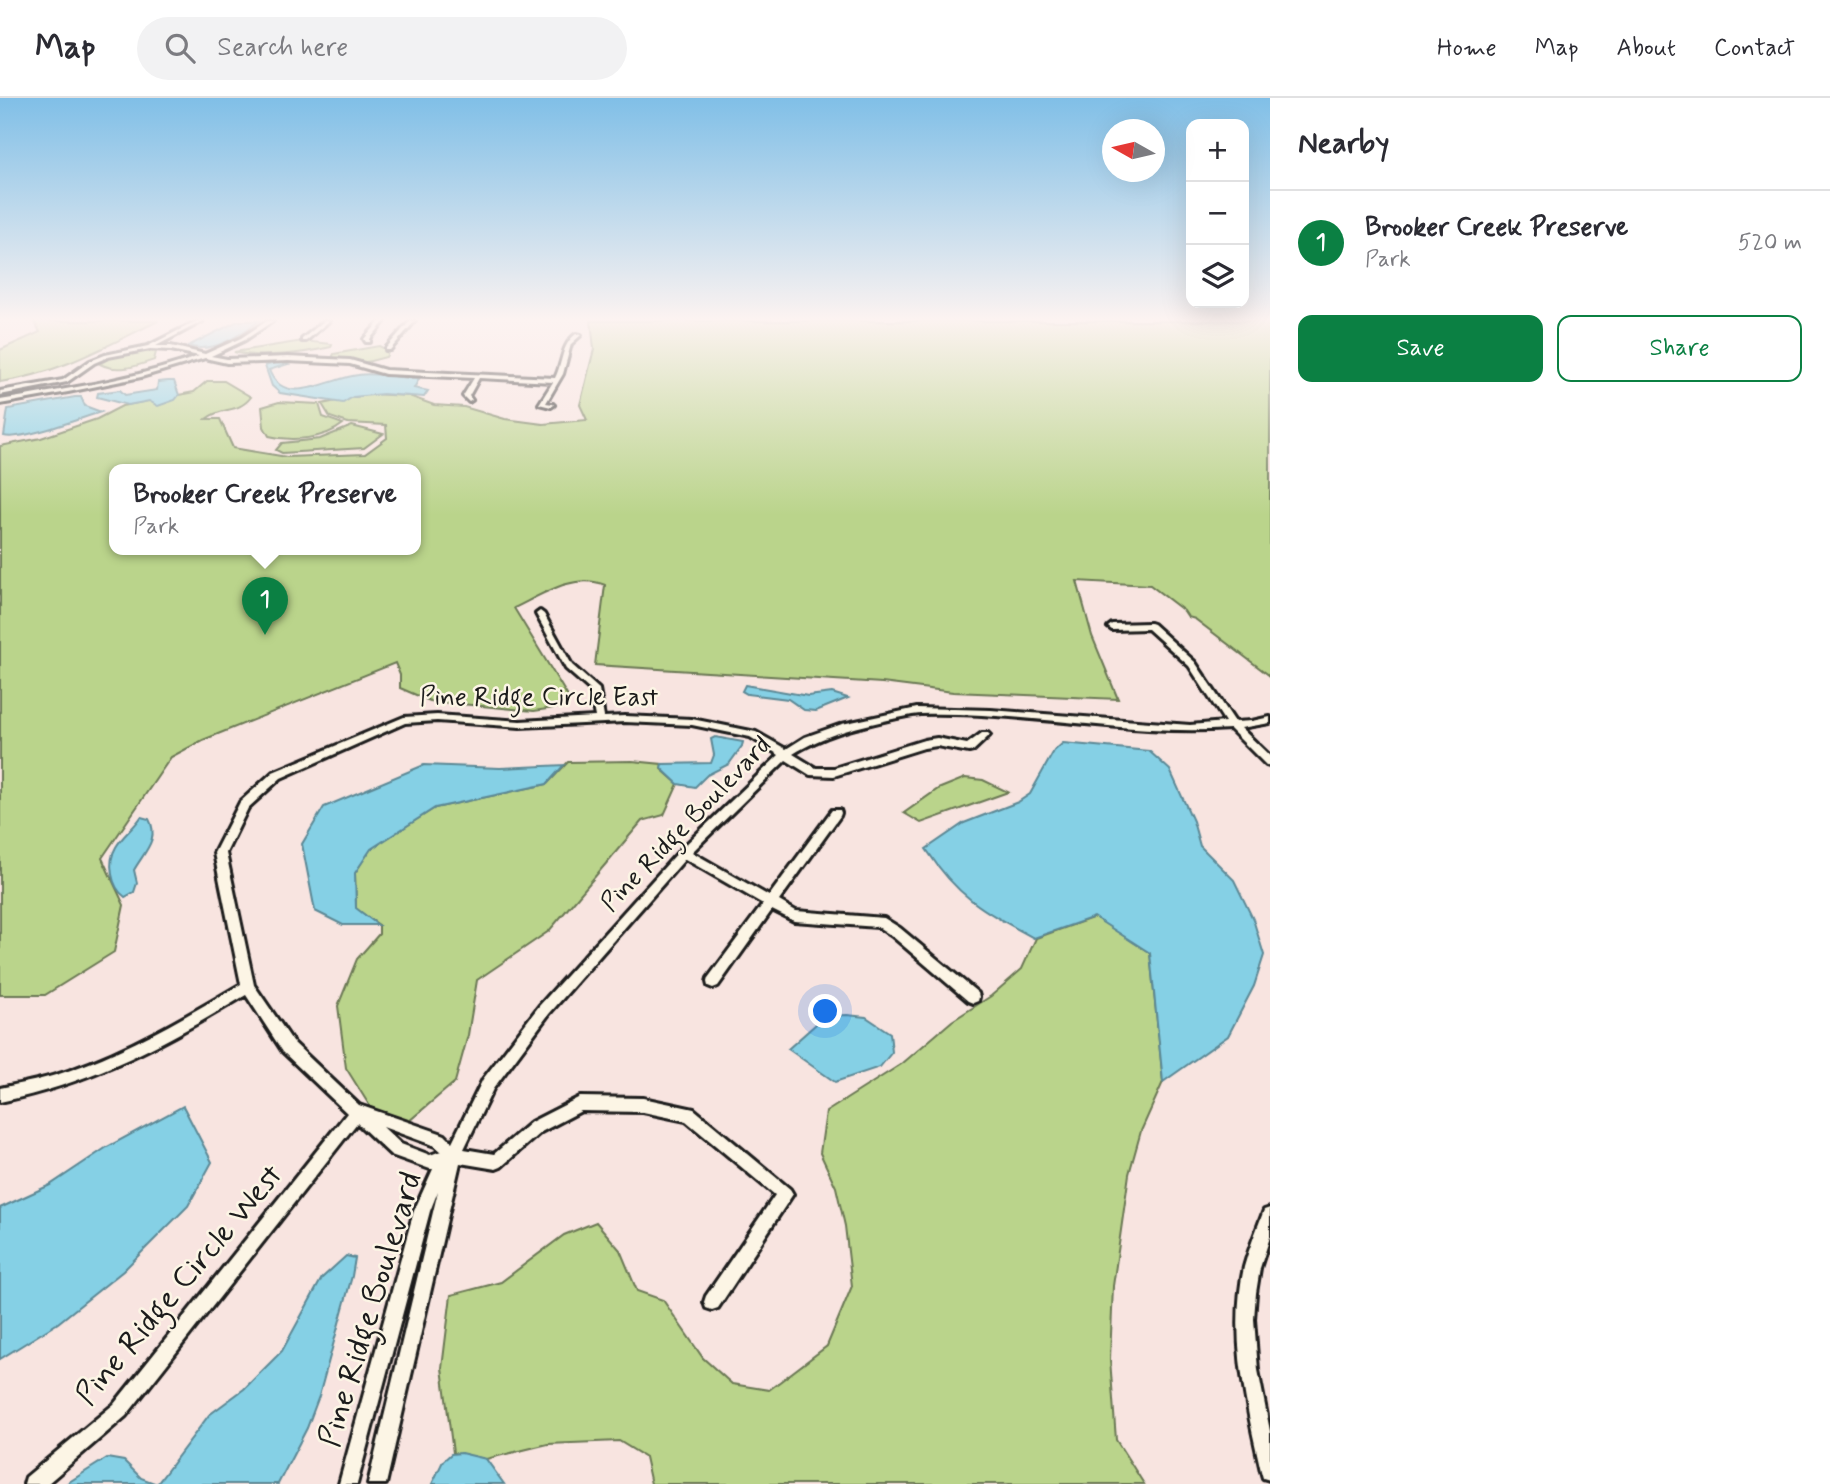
<!DOCTYPE html>
<html lang="en">
<head>
<meta charset="utf-8">
<style>
  body { margin:0; font-family:Mynerve,sans-serif; background:#f2f2f3; color:#2b2b33 }
  .controls { position:absolute; right:21px; top:21px; display:grid; overflow:hidden; border-radius:14px; box-shadow:0 7px 28px #0002 }
  .controls button { width:63px; height:63px; display:grid; place-items:center; padding:0; border:0; border-bottom:2px solid #e1e1e2; background:#fff; color:#2b2b33; font:35px sans-serif }
  .compass { position:absolute; left:1102px; top:21px; width:63px; height:63px; border-radius:50%; background:#fff; box-shadow:0 7px 28px #0002; rotate:278deg }
  .you { position:absolute; left:826px; top:914px; width:24px; height:24px; margin:-18px; border:5px solid #fff; border-radius:50%; background:#1a73e8; box-shadow:0 0 0 10px #1a73e833 }
  .badge { display:grid; place-items:center; width:46px; height:46px; border-radius:50%; background:#0b8043; color:#fff; font-size:23px; font-weight:700 }
  .pin { position:absolute; translate:-50% -58px; filter:drop-shadow(0 2px 4px #0008) }
  .pin::after { content:''; position:absolute; top:37px; width:24px; height:21px; background:inherit; clip-path:polygon(0 0,100% 0,50% 100%) }
  .popup { position:absolute; left:109px; top:366px; width:312px; height:91px; box-sizing:border-box; display:grid; place-content:center; border-radius:14px; background:#fff; filter:drop-shadow(0 2px 5px #0005); font-size:23px; white-space:nowrap; color:#7c7c81 }
  .popup b { font-size:26px; color:#2b2b33 }
  .popup::after { content:''; position:absolute; left:50%; top:100%; margin-left:-14px; border:14px solid transparent; border-top-color:#fff }
  .list { margin:0; padding:0; list-style:none }
  h2 { display:flex; justify-content:space-between; align-items:center; height:91px; margin:0; padding:0 28px; font-size:30px }
  h2 small { font-size:23px; font-weight:400; color:#7c7c81 }
  .list li { display:grid; grid-template-columns:46px 1fr auto; gap:21px; align-items:center; box-sizing:border-box; height:105px; padding:0 28px; border-top:2px solid #e1e1e2 }
  .list b { display:block; font-size:26px; white-space:nowrap }
  .list p { margin:0; font-size:23px; white-space:nowrap; color:#7c7c81 }
  .list em { font-size:23px; font-style:normal; color:#7c7c81 }
  .actions { display:flex; gap:14px; padding:21px 28px }
  .actions a { flex:1; padding:16px 0; border:2px solid #0b8043; border-radius:14px; text-align:center; font-size:24px; color:#0b8043 }
  .actions .main { background:#0b8043; color:#fff }
  .icon { flex:none; width:38px; height:38px; fill:none; stroke:currentColor; stroke-width:2; stroke-linecap:round; stroke-linejoin:round }
  .map { position:relative; flex:none; width:1270px; height:1386px; overflow:hidden }
  header { display:flex; align-items:center; gap:42px; box-sizing:border-box; height:98px; padding:0 35px; background:#fff; border-bottom:2px solid #e1e1e2 }
  header strong { font-size:33px }
  nav { display:flex; gap:38px; margin-inline-start:auto; font-size:24px }
  .search { width:490px; height:63px; background:#f2f2f3; display:flex; align-items:center; gap:18px; box-sizing:border-box; padding:0 24px; border-radius:38px; color:#7c7c81; font-size:26px }
  main { display:flex }
  aside { flex:1; background:#fff }
  .map>svg:first-child { display:block }
  .green { fill:#bad48b; stroke:#6b7854; stroke-width:2; fill-rule:evenodd }
  .water { fill:#85d0e5; stroke:#5b8895; stroke-width:2 }
  .lines { fill:none; stroke-linecap:round; stroke-linejoin:round }
  .minor-casing { stroke:#1c1c1c; stroke-width:6 }
  .minor { fill:#fcf5e5; fill-rule:evenodd }
  .labels { text-anchor:middle; stroke-width:5; stroke-linejoin:round; paint-order:stroke }
  .street-label { font-size:26px; fill:#1c1c1c; stroke:#fcf5e5 }
  .near-street-label { font-size:32px; fill:#1c1c1c; stroke:#fcf5e5 }
</style>
</head>
<body>
<header>
<strong>Map</strong>
<div class="search"><svg class="icon" aria-label="search" viewBox="0 0 24 24"><circle cx="10" cy="10" r="6"/><path d="M15 15l6 6"/></svg>Search here</div>
<nav><a>Home</a><a>Map</a><a>About</a><a>Contact</a></nav>
</header>
<main>
<div class="map">
<svg width="1270" height="1386" viewBox="0 0 1270 1386">
  <rect width="100%" height="100%" fill="#f8e4e0"/>
  <filter id="ink" filterUnits="userSpaceOnUse"><feTurbulence type="fractalNoise" baseFrequency=".0143" numOctaves="2"/><feDisplacementMap in="SourceGraphic" scale="14" xChannelSelector="R" yChannelSelector="G"/><feConvolveMatrix kernelMatrix="1 2 1 2 8 2 1 2 1" color-interpolation-filters="sRGB"/></filter>
  <g filter="url(#ink)">
    <!-- green -->
    <g class="green">
      <path d="M34,223H158C106,248 58,276 0,284V252L40,234Z"/>
      <path d="M591,223H1270V578L1195,521L1188,519L1184,513L1150,487L1077,483L1092,538L1118,601L953,594L882,585L595,567L605,487C575,474 541,497 514,510L570,602L561,604V609L534,613L430,603L400,590V577L395,565L203,642L171,659L102,760L124,807L114,854L45,897H0V348L41,340L97,321L122,308L194,294L207,283H224L251,299C238,316 222,308 206,321H220L233,350L287,359L365,356L387,340L386,327L348,325L330,319L322,306L370,296L409,298L434,307L464,309L505,321L543,326L587,322L580,307L594,251ZM114,371H416V451H114Z"/>
      <path d="M303,243L332,246L331,249C306,255 259,261 234,254Z"/>
      <path d="M379,248L389,253L386,259L363,265L332,260L334,256Z"/>
      <path d="M135,253L156,254L154,262C137,268 118,275 100,266L111,259Z"/>
      <path d="M279,304L319,306L323,319L343,326C325,341 292,344 269,338L264,329L262,309Z"/>
      <path d="M352,328L383,336L364,350L282,355L276,352L282,345L320,341Z"/>
      <path d="M632,663L662,666L661,671L678,686L664,717L642,723L549,833L477,882L468,937L455,984L409,1023L371,1010L346,970L338,908L357,861L379,836V827L356,811L355,775L370,751L435,710L547,686L568,664Z"/>
      <path d="M965,680L983,682L1008,694L921,725L904,715L938,691Z"/>
      <path d="M1095,819L1150,855L1163,984L1141,1033L1129,1076L1113,1188L1110,1261L1116,1342L1144,1386H651L645,1359L619,1343L548,1346L486,1361L453,1355L442,1270L451,1197L501,1184L564,1137L596,1124L620,1152L637,1193L663,1202L703,1260L732,1286L769,1292L827,1248L852,1188L845,1128L836,1089L820,1055L826,1014L903,965L952,923L991,898L1022,871L1036,840Z"/>
    </g>
    <!-- water -->
    <g class="water">
      <path d="M238,223H259C238,238 213,256 188,248Z"/>
      <path d="M274,265H291L269,272C284,311 330,280 358,277C376,274 400,280 419,281L414,290L428,293L424,299L383,296L353,299L343,305L280,295L272,288L265,268Z"/>
      <path d="M168,283H174L179,297L175,302L158,308L149,303L128,307L97,299L98,295L120,292L125,297L157,292L158,284Z"/>
      <path d="M75,299H81L85,308L101,314C81,320 21,343 4,338L8,311Z"/>
      <path d="M745,587L808,598L832,595L848,600L816,613L804,612L788,601L747,596L742,593Z"/>
      <path d="M715,639L743,644L742,648L729,666L707,677L695,689L678,686L661,670L662,666L711,665L714,657L711,641Z"/>
      <path d="M1063,645L1149,653L1170,672L1193,723L1200,748L1234,782L1253,821L1264,857L1254,888L1228,938L1163,984L1150,855L1094,819L1034,840C984,813 958,800 926,751L964,725L1018,704L1030,696L1054,653Z"/>
      <path d="M424,667L500,670L564,667L547,686L435,710L371,751L355,775L356,810L378,827H343L315,813L302,746L324,709Z"/>
      <path d="M141,719L149,721C160,741 144,754 134,772L137,785L134,794L125,799C111,789 107,764 116,749C123,737 134,730 141,719Z"/>
      <path d="M847,917L866,919L890,935L892,954L880,969L835,984L788,951L825,918Z"/>
      <path d="M183,1008L212,1064L188,1108L123,1173L58,1225L0,1261V1110L50,1087L107,1049Z"/>
      <path d="M346,1158L355,1160L352,1178L319,1298L307,1330L278,1386H66L107,1360L124,1363L141,1380L157,1386L209,1317L244,1291L282,1253L322,1180Z"/>
      <path d="M461,1355L486,1361L504,1386H432L443,1363L451,1356Z"/>
    </g>
    <g class="lines">
      <!-- minor casing -->
      <g class="minor-casing">
        <g id="minor">
          <path d="M197,223H203L156,248H171L205,256L241,240L267,223H273L245,242L211,258L227,261L288,259L350,262L385,272L555,280C563,265 561,247 576,236L581,237L571,246L563,276L546,305L553,306L554,307L551,309L539,306L553,284L479,280L469,298L472,302L469,304L463,298L474,280L385,276L350,266L288,263L227,265L205,260L141,279L68,294L0,306V302C67,291 135,281 199,258L171,252L150,251L108,259L94,265L67,284L0,297V293L63,282L90,263L105,257L148,248Z"/>
          <path d="M324,223H329L306,243H302V241Z"/>
          <path d="M380,223H385L370,241V244H366L364,241Z"/>
          <path d="M410,223H415L390,252H386V250Z"/>
          <path d="M540,513L544,516L572,567L599,591L604,619L625,618L692,621L756,634L786,651L805,639L842,626L917,610L991,612L1190,627L1225,624L1189,568L1148,531L1112,532L1108,529L1112,526L1150,525L1153,526L1195,564L1235,624L1252,623L1270,619V625L1241,630L1270,658V668L1266,667L1230,631C1127,638 1023,613 920,616C909,617 899,620 888,622C853,630 824,637 793,656L816,670H834L924,642L937,640L967,646L982,635H988L990,637L973,653L969,654L937,648L924,650L834,678L810,677L786,662L692,754L769,798L832,712H840L841,715L840,718L779,803L796,813L884,820L900,830L978,895L979,899L978,903L973,905L968,903L892,838L878,829L794,823L772,812L718,888L713,890L708,888L707,884L708,880L763,806L685,761L549,916L493,991L464,1051L494,1056L531,1024L580,999L643,1000L694,1011L790,1091L793,1096L718,1210L712,1212L706,1210L704,1204L706,1198L775,1097L686,1023L643,1014L581,1013L541,1034L501,1069L496,1071L460,1065L386,1386H368L438,1093L430,1113L357,1386H339L414,1113L433,1071H430L391,1057L357,1025L126,1318L47,1386H24L26,1379L114,1306L347,1015L283,954L246,897C166,945 93,985 0,1004V990C23,985 46,981 68,973C129,952 185,919 241,886L214,755L240,704L273,674L404,619L437,617L520,623L595,619L590,592L566,571L536,516ZM437,623L520,629L625,624L692,627L750,639L779,657L680,752L539,908L483,981L452,1044L445,1037L440,1035L359,1007L293,944L254,887L226,755L248,710L281,680L405,625ZM383,1029L435,1048L441,1053L430,1057L401,1046Z"/>
          <path d="M1270,1110V1139L1260,1170L1256,1195L1254,1221L1258,1272L1270,1333V1382L1263,1380L1261,1373C1246,1306 1229,1237 1244,1169C1249,1150 1257,1131 1264,1112Z"/>
        </g>
      </g>
      <!-- minor -->
      <use href="#minor" class="minor"/>
    </g>
  </g>
  <!-- sky -->
  <linearGradient id="sky" x2="0" y2="1"><stop stop-color="#80bfe7"/><stop offset="0.53" stop-color="#fcf3f1"/><stop offset="1" stop-color="#fcf3f1" stop-opacity="0"/></linearGradient>
  <rect width="1270" height="417" fill="url(#sky)"/>
  <g class="labels">
    <!-- street labels -->
    <g class="street-label">
      <text x="539" y="607">Pine Ridge Circle East</text>
      <text transform="translate(685 725) rotate(-46)" y="9">Pine Ridge Boulevard</text>
    </g>
    <!-- near-street labels -->
    <g class="near-street-label">
      <text transform="translate(178 1186) rotate(-50)" y="11">Pine Ridge Circle West</text>
      <text transform="translate(369 1211) rotate(-73)" y="11">Pine Ridge Boulevard</text>
    </g>
  </g>
</svg>
<div class="controls">
<button>+</button>
<button>−</button>
<button><svg class="icon" aria-label="layers" viewBox="0 0 24 24"><path d="M12 4l9 5-9 5-9-5zM3 14l9 5 9-5"/></svg></button>
</div>
<svg class="compass" viewBox="-18 -18 36 36"><path d="M0-13l5 13h-10z" fill="#e53935"/><path d="M0 13l5-13h-10z" fill="#7c7c81"/></svg>
<div class="you"></div>
<div class="pin badge" style="left:265px;top:537px">1</div>
<div class="popup"><b>Brooker Creek Preserve</b>Park</div>
</div>
<aside>
<h2>Nearby<small></small></h2>
<ul class="list">
<li><span class="badge">1</span><div><b>Brooker Creek Preserve</b><p>Park</p></div><em>520 m</em></li>
</ul>
<div class="actions"><a class="main">Save</a><a>Share</a></div>
</aside>
</main>
</body>
</html>
